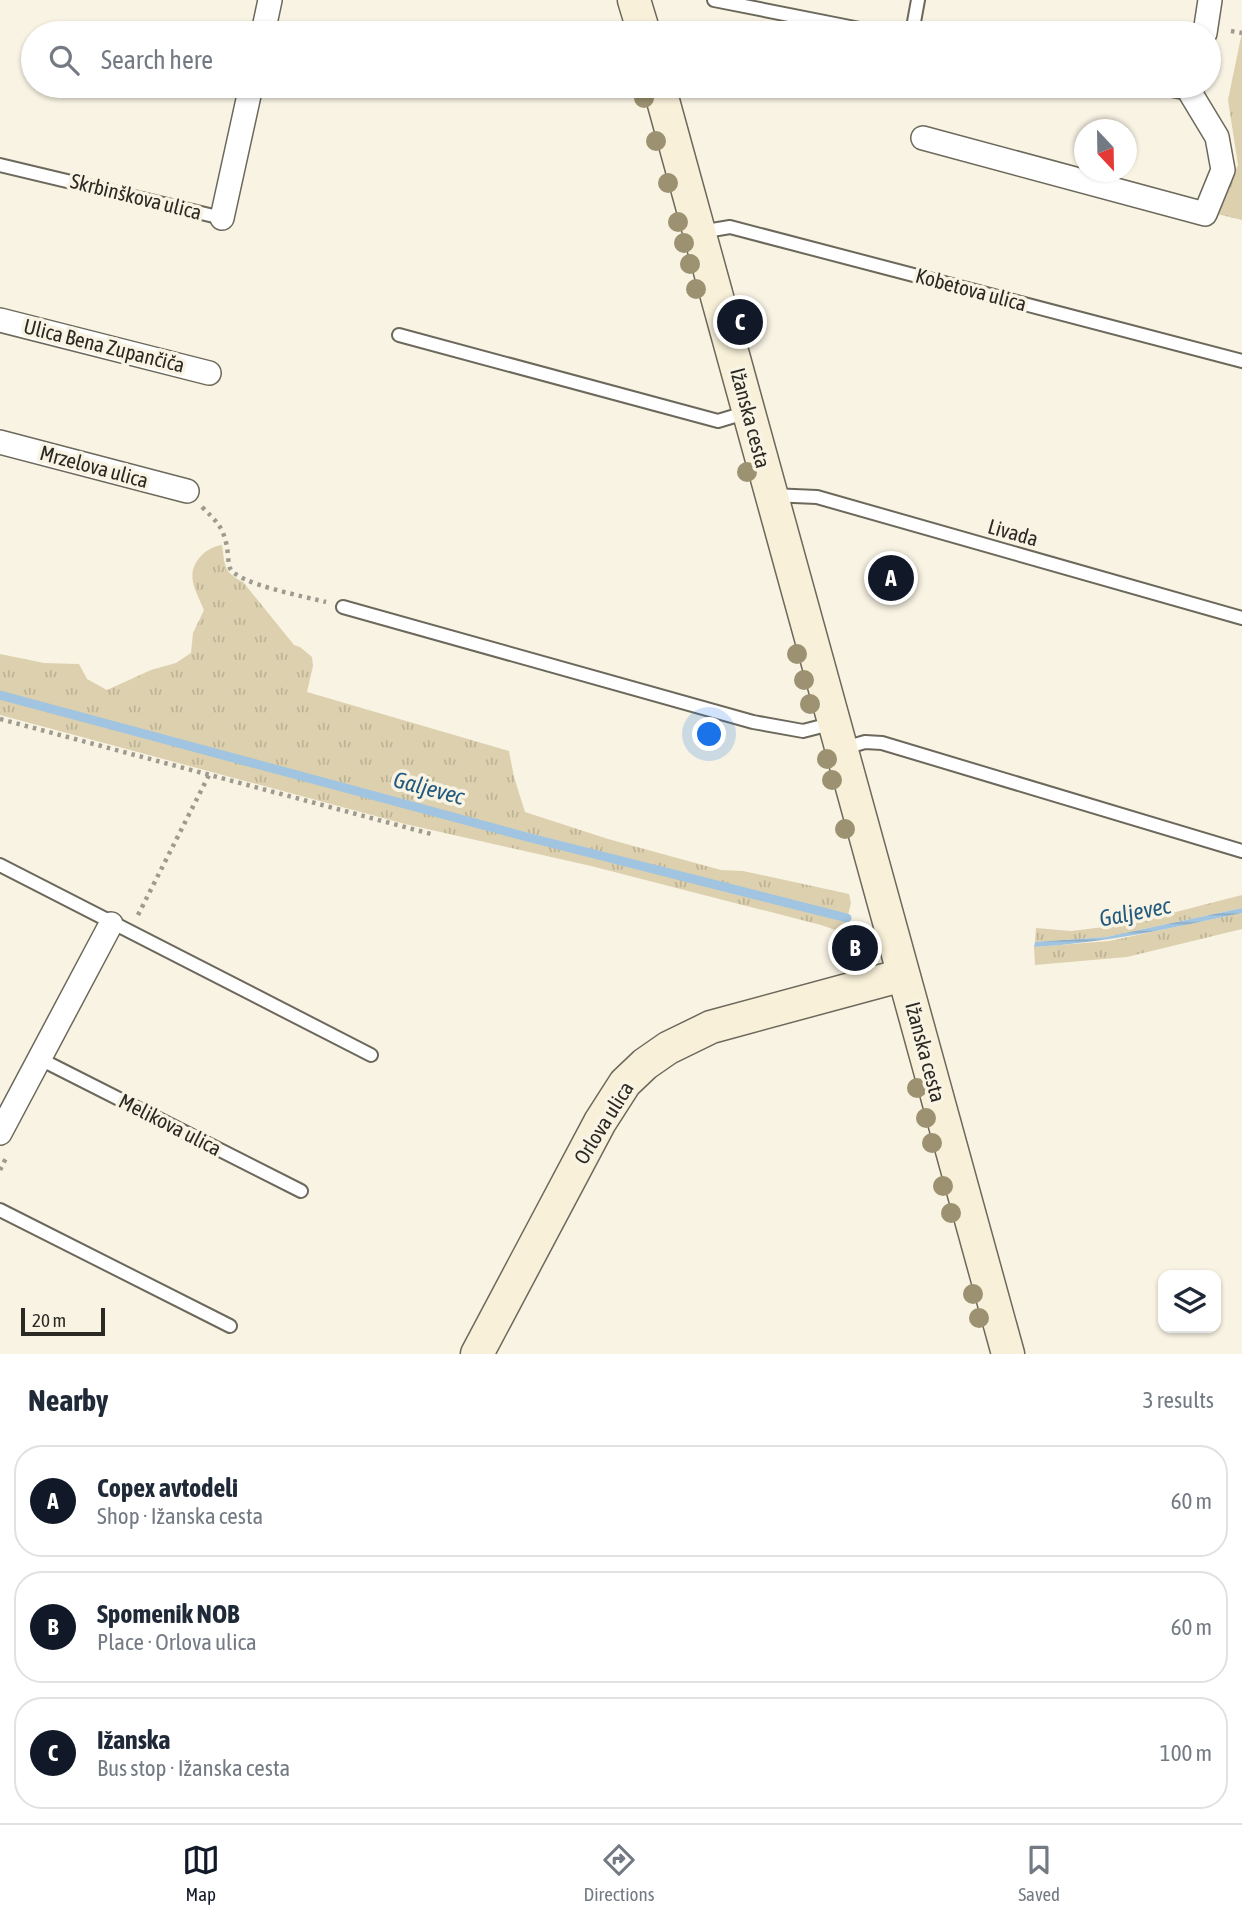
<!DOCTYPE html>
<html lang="en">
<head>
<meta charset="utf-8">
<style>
  body { margin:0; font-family:"Asap Condensed",sans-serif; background:#f6f6f7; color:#1f2937 }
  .controls { position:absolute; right:21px; bottom:21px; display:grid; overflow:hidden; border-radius:14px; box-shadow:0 2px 5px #0004 }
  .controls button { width:63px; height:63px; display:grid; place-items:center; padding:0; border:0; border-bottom:2px solid #e0e1e3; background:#fff; color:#1f2937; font:35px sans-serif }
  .compass { position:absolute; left:1074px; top:119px; width:63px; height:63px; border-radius:50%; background:#fff; box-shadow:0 2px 5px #0004; rotate:158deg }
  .scale { position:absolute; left:21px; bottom:18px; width:84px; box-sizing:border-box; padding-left:7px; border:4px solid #2b2923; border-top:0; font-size:19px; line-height:24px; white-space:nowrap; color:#2b2923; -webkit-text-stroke:5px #f8f3e3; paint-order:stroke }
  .you { position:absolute; left:710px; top:735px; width:24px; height:24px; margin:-18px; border:5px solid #fff; border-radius:50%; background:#1a73e8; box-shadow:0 0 0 10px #1a73e833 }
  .badge { display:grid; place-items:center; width:46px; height:46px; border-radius:50%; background:#111827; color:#fff; font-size:23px; font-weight:700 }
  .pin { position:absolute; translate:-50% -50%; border:4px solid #fff; box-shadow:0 2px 7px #0006 }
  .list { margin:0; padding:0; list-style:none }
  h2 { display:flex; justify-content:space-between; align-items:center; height:91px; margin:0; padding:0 28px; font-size:30px }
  h2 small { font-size:23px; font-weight:400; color:#747a83 }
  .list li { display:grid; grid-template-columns:46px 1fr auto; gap:21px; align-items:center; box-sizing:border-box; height:112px; margin:0 14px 14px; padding:0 14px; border:2px solid #e0e1e3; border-radius:28px }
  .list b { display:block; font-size:26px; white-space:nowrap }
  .list p { margin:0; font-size:23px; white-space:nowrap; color:#747a83 }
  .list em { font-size:23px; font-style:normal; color:#747a83 }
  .icon { flex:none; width:38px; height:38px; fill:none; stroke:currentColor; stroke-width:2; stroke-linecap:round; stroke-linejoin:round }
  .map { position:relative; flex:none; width:1242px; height:1354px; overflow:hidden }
  .search { position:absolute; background:#fff; box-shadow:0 2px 5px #0004; left:21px; right:21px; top:21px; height:77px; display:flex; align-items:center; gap:18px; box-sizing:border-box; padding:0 24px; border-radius:38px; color:#747a83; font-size:26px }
  .sheet { height:469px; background:#fff }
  nav { display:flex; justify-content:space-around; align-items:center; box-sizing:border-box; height:98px; border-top:2px solid #e0e1e3; background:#fff; font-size:19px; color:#747a83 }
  nav a { display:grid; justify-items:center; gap:4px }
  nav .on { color:#111827 }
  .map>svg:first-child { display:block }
  .grass { fill:url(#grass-tufts) }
  .water { fill:url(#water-rules) }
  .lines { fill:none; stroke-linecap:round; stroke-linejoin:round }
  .stream { stroke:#a1c5e0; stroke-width:9 }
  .lane-casing { stroke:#6c685b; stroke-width:16 }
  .street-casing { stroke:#6c685b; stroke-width:26 }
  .secondary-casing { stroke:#6c685b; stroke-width:35 }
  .path { stroke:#9e9a8f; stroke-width:4.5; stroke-dasharray:3.5 5; stroke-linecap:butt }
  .lane { stroke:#fff; stroke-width:12 }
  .street { stroke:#fff; stroke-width:23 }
  .secondary { stroke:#f8f0d9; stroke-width:32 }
  .tree { fill:#9c9170 }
  .labels { text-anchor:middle; stroke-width:7; stroke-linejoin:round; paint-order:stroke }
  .street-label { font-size:21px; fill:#2b2923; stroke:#f8f3e3 }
  .water-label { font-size:23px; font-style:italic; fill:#225a7f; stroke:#f8f3e3 }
</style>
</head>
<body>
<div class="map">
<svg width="1242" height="1354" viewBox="0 0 1242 1354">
  <defs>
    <pattern id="grass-tufts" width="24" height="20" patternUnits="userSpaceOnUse" patternTransform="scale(1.75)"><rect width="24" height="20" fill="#dcd0ae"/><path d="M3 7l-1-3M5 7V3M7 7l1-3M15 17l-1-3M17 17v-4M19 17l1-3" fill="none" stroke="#bdb395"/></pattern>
    <pattern id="water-rules" width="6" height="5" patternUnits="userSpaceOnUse" patternTransform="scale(1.75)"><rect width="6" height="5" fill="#a1c5e0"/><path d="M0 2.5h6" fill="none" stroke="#8ba9c0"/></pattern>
  </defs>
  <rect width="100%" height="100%" fill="#f8f3e3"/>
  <!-- grass -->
  <g class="grass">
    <path d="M1242,32V220L1217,214L1238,165L1228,100Z"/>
    <path d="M222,545C225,565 223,572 243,582L294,645L300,647L312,657L313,666L307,692L509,751L514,777L525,812L608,839L721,870L743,871L849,894L851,903L848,915L334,783L0,693V654L44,663L79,664L87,679L107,690L151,670L176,663L191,653L193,633L204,610C200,601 195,591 193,582C189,564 205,547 222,545Z"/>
    <path d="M0,696L331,787L847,921V934L821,925L591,866L405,824L0,715Z"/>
    <path d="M1242,895V908L1106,937L1035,942L1036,928L1071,931L1129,924Z"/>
    <path d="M1242,913V929L1127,957L1035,965L1034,947L1109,941Z"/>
  </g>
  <!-- water -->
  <path class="water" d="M1242,908V913C1173,928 1105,943 1034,947L1035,942L1106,937Z"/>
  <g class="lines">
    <!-- stream -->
    <path class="stream" d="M0,695L527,837L847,918"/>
    <!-- lane casing -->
    <g class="lane-casing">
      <g id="lane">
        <path d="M714,0L880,33"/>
        <path d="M912,33L918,0"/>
        <path d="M1151,86L1191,94"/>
        <path d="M0,165L222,218"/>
        <path d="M700,232L730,227L1242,361"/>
        <path d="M399,335L718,421L748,412"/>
        <path d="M771,495L817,497L1242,618"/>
        <path d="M343,607L753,722L803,731L834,723"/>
        <path d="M841,749L865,742L882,743L1242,851"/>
        <path d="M0,865L371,1055"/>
        <path d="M40,1059L301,1191"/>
        <path d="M0,1210L230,1326"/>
      </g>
    </g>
    <!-- street casing -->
    <g class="street-casing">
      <g id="street">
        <path d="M263,33L270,0"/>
        <path d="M1205,33L1210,0"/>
        <path d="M923,138L1205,214L1223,170L1217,137L1191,94L1193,86"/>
        <path d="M222,218L251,86"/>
        <path d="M0,320L209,373"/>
        <path d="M0,442L187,491"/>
        <path d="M0,1133L111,924"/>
      </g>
    </g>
    <!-- secondary casing -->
    <g class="secondary-casing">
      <g id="secondary">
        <path d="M634,0L644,33"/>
        <path d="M659,86L1008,1354"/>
        <path d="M477,1354L600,1122L625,1083L645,1064L668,1048L711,1027L903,975"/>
      </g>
    </g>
    <!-- path -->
    <g class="path">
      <path d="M1231,31L1242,33"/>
      <path d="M202,507C216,521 223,526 227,547C228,553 228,562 230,568C237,584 307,597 326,602"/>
      <path d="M0,719L431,834"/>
      <path d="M138,915L209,775"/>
      <path d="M0,1170L7,1156"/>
    </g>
    <!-- lane -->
    <use href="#lane" class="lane"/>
    <!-- street -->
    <use href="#street" class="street"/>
    <!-- secondary -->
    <use href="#secondary" class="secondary"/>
  </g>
  <!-- trees -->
  <g class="tree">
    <circle cx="644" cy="98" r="10"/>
    <circle cx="656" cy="141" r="10"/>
    <circle cx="668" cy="183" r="10"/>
    <circle cx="678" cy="222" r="10"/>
    <circle cx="684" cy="243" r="10"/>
    <circle cx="690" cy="264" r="10"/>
    <circle cx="696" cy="289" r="10"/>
    <circle cx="747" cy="472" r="10"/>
    <circle cx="797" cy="654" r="10"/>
    <circle cx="804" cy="680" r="10"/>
    <circle cx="810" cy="704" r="10"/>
    <circle cx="827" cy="759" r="10"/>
    <circle cx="832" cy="780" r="10"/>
    <circle cx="845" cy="829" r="10"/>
    <circle cx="917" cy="1088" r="10"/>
    <circle cx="926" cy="1118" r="10"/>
    <circle cx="932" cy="1143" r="10"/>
    <circle cx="943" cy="1186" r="10"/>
    <circle cx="951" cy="1213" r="10"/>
    <circle cx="973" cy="1294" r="10"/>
    <circle cx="979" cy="1318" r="10"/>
  </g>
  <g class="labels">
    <!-- street labels -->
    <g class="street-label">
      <text transform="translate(136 197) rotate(14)" y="7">Skrbinškova ulica</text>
      <text transform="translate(971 290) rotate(15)" y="7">Kobetova ulica</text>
      <text transform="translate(104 346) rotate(14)" y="7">Ulica Bena Zupančiča</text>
      <text transform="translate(750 418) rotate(75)" y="7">Ižanska cesta</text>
      <text transform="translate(94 467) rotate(15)" y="7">Mrzelova ulica</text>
      <text transform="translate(1013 533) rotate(16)" y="7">Livada</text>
      <text transform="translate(925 1052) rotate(75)" y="7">Ižanska cesta</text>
      <text transform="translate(604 1123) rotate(-58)" y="7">Orlova ulica</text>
      <text transform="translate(170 1125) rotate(27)" y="7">Melikova ulica</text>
    </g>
    <!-- water labels -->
    <g class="water-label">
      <text transform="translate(429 788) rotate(15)" y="8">Galjevec</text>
      <text transform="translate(1135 912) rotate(-11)" y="8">Galjevec</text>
    </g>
  </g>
</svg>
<div class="controls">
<button><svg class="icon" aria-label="layers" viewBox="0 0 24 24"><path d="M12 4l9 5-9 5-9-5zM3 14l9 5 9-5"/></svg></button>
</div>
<svg class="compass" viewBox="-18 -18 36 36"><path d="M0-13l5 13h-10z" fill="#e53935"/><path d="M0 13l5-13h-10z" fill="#747a83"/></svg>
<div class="scale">20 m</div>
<div class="you"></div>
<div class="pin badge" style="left:891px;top:578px">A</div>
<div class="pin badge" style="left:855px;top:948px">B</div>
<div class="pin badge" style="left:740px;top:322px">C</div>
<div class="search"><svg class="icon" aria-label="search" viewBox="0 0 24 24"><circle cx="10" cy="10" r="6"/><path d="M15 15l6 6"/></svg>Search here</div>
</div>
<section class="sheet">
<h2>Nearby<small>3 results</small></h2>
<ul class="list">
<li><span class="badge">A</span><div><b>Copex avtodeli</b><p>Shop · Ižanska cesta</p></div><em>60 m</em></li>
<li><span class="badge">B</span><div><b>Spomenik NOB</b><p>Place · Orlova ulica</p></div><em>60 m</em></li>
<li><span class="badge">C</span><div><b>Ižanska</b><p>Bus stop · Ižanska cesta</p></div><em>100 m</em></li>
</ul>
</section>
<nav>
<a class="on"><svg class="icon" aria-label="map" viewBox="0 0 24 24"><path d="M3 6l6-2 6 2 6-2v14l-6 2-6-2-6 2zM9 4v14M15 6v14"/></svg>Map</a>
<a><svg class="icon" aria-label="directions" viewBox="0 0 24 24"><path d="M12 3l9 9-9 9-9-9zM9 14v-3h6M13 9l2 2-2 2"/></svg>Directions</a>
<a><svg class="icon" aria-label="saved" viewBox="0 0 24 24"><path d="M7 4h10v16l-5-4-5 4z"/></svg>Saved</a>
</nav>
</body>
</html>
